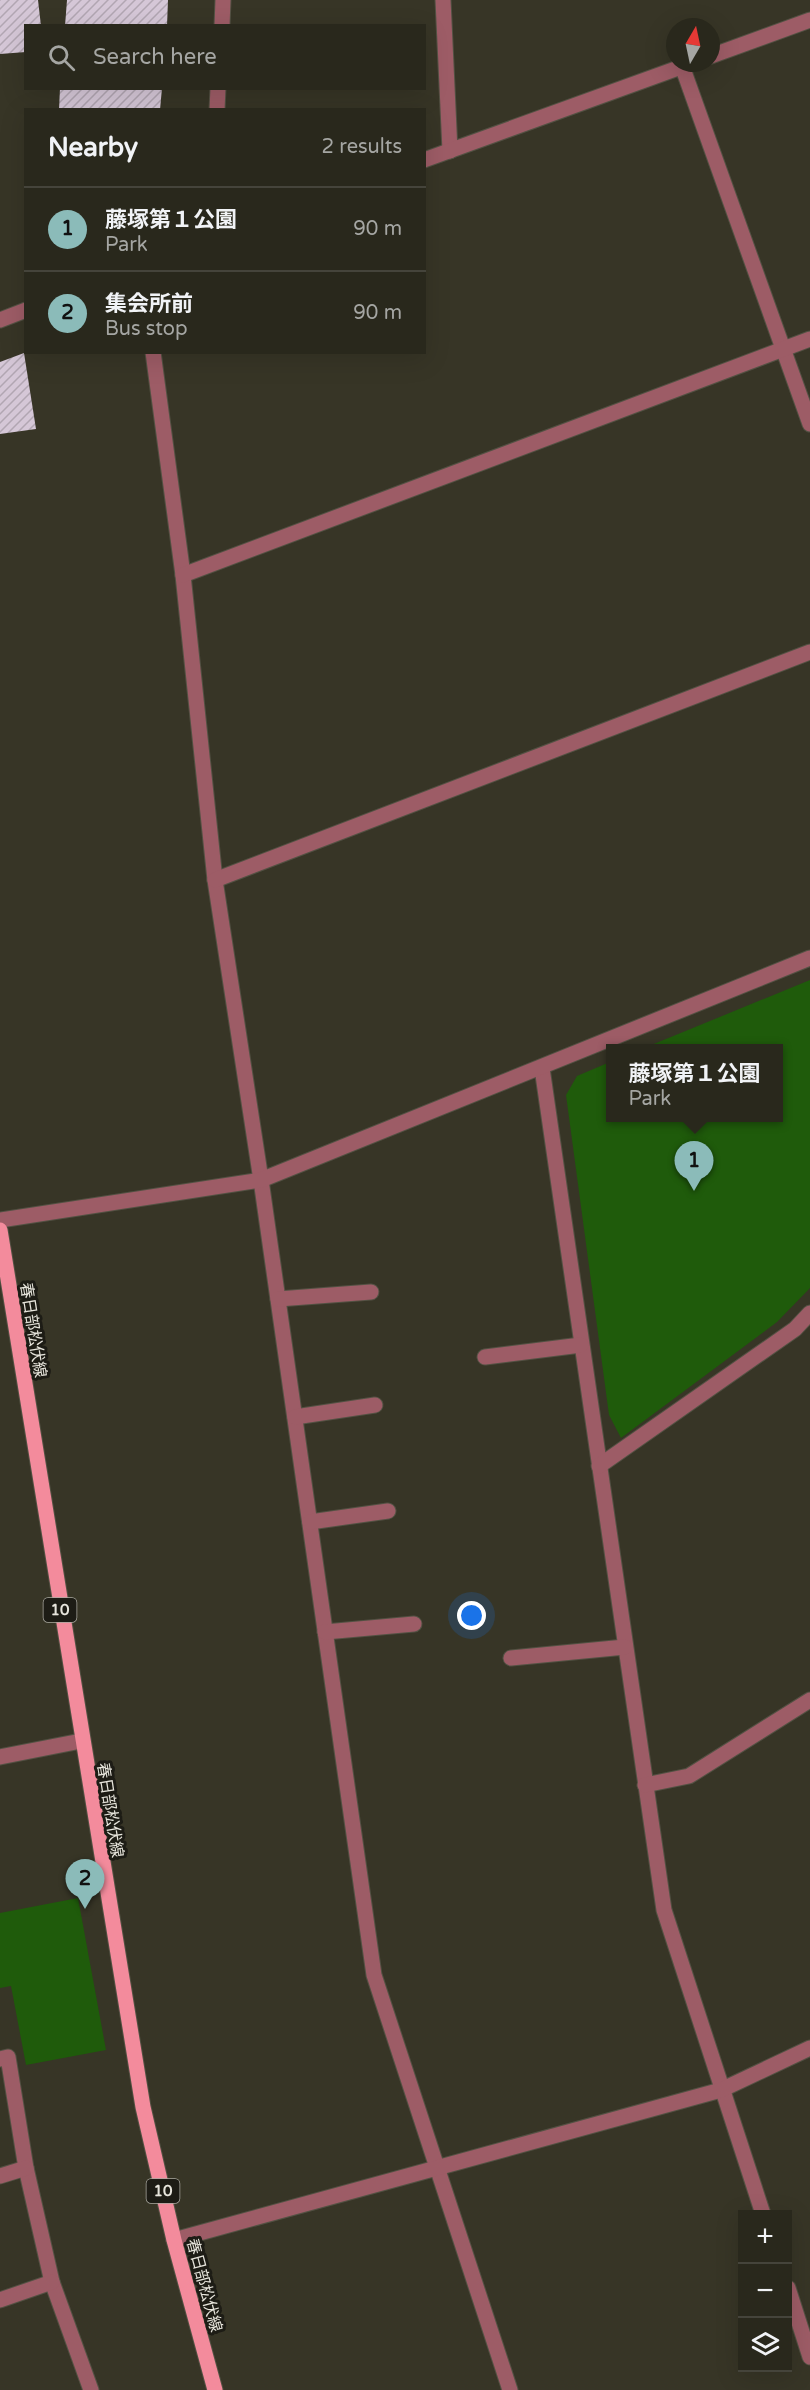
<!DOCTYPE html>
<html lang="en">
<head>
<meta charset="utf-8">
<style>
  body { margin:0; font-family:"Varela Round","Noto Sans JP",sans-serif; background:#313025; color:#f1f3f6 }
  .controls { position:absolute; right:18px; bottom:18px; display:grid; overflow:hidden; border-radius:0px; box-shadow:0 6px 24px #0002 }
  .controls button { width:54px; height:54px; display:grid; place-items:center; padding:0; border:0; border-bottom:2px solid #45443b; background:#29281c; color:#f1f3f6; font:30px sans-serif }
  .compass { position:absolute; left:666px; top:18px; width:54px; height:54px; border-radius:50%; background:#29281c; box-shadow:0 6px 24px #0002; rotate:9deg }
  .you { position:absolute; left:472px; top:1616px; width:21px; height:21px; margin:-15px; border:4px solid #fff; border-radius:50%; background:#1a73e8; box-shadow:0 0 0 9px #1a73e833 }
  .badge { display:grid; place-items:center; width:39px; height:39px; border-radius:50%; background:#8bbbb9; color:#111; font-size:20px; font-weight:700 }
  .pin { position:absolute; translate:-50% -50px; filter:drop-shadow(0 2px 3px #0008) }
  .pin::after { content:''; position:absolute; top:32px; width:21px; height:18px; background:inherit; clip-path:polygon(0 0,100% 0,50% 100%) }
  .popup { position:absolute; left:606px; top:1044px; width:177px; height:78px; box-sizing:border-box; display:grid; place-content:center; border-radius:0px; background:#29281c; filter:drop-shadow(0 2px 4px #0005); font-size:20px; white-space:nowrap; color:#a5a6a3 }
  .popup b { font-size:22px; color:#f1f3f6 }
  .popup::after { content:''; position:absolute; left:50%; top:100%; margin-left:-12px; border:12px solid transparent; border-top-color:#29281c }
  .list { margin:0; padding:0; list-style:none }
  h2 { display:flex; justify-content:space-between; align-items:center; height:78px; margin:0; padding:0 24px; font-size:26px }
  h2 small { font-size:20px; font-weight:400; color:#a5a6a3 }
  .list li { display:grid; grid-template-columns:39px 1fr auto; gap:18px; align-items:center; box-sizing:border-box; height:84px; padding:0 24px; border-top:2px solid #45443b }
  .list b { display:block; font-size:22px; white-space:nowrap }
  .list p { margin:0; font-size:20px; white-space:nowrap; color:#a5a6a3 }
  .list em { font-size:20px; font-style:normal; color:#a5a6a3 }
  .icon { flex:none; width:33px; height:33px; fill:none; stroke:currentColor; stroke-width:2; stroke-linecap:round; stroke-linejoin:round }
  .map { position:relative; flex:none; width:810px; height:2390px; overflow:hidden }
  .search { position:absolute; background:#29281c; box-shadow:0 6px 24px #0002; left:24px; top:24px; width:402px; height:66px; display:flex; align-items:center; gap:15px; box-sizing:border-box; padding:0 21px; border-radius:0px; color:#a5a6a3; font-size:22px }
  .panel { position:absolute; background:#29281c; box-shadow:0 6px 24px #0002; left:24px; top:108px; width:402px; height:246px; border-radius:0px }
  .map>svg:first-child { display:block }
  .green { fill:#1f5b0b }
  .building { fill:url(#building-hatch) }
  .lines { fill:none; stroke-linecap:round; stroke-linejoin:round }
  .minor-casing { stroke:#535143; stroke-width:17 }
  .major-casing { stroke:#535143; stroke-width:17 }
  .minor { stroke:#9d5c66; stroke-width:15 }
  .major { stroke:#f38b9c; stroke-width:15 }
  .labels { text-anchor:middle; stroke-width:6; stroke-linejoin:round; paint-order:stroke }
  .shield { fill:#1d1c15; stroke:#aaa9a0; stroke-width:1.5 }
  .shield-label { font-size:15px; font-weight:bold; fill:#e7e5dc }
  .street-label { font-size:16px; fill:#e7e5dc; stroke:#1d1c15 }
</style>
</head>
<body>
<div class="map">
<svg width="810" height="2390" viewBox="0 0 810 2390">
  <defs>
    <pattern id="building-hatch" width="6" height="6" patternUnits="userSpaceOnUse" patternTransform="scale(1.5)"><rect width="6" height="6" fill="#d5c7d7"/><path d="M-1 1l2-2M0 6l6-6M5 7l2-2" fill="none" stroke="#b1a6b2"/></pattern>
  </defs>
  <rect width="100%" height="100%" fill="#373526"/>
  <!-- green -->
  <g class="green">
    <path d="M810,980V1288L777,1322L621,1438L609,1415L566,1095L577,1076L610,1062V1118H778V1048H644Z"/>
    <path d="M78,1898L106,2050L26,2065L11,1986L0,1988V1913Z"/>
  </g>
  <!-- building -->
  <g class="building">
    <path d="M0,0H38L41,26H26V52L0,54Z"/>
    <path d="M67,0H168L167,26H65Z"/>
    <path d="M60,88H162L160,110H59Z"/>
    <path d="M24,353L36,429L0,434V362Z"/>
  </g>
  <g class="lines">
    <!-- minor casing -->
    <g class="minor-casing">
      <g id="minor">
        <path d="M443,0L450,151"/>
        <path d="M222,26L223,0"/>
        <path d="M711,56L810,20"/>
        <path d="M682,66L810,424"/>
        <path d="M217,110L218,88"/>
        <path d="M424,160L692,63"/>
        <path d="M0,320L26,310"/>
        <path d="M153,352L183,575L215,880L261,1180L374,1975L510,2390"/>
        <path d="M183,575L810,339"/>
        <path d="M215,880L810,652"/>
        <path d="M542,1068L664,1910L763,2214"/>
        <path d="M0,1220L261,1180L810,958"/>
        <path d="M278,1299L371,1292"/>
        <path d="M485,1357L581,1345"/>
        <path d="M295,1417L375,1405"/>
        <path d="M599,1466L795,1329L810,1313"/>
        <path d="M310,1522L388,1511"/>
        <path d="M325,1632L414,1624"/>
        <path d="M511,1658L625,1647"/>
        <path d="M0,1757L81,1741"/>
        <path d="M645,1785L689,1776L810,1700"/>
        <path d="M0,2059L8,2057L26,2168L52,2282L91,2390"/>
        <path d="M0,2176L26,2168"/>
        <path d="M174,2240L721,2090L810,2048"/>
        <path d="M788,2288L810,2357"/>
        <path d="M0,2300L52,2282"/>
      </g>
    </g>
    <!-- major casing -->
    <g class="major-casing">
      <path id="major" d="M0,1230L143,2107L174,2240L215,2390"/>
    </g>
    <!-- minor -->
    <use href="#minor" class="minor"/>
    <!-- major -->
    <use href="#major" class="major"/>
  </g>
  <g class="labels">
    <!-- shield labels -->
    <g class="shield">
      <rect x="43.5" y="1598" width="33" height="24" rx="4.5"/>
      <rect x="146.5" y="2179" width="33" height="24" rx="4.5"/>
    </g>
    <g class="shield-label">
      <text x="60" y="1615">10</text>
      <text x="163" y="2196">10</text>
    </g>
    <!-- street labels -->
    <g class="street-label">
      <text transform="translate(34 1330) rotate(81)" y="6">春日部松伏線</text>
      <text transform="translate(111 1810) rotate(81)" y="6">春日部松伏線</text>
      <text transform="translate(205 2285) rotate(75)" y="6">春日部松伏線</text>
    </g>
  </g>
</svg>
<div class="controls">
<button>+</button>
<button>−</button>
<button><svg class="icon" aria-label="layers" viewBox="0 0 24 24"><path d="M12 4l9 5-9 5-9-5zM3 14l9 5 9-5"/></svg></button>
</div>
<svg class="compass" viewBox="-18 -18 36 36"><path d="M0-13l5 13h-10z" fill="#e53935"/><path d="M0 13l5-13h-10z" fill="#a5a6a3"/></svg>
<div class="you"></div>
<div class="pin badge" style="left:694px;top:1191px">1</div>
<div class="popup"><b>藤塚第１公園</b>Park</div>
<div class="pin badge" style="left:85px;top:1909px">2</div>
<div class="search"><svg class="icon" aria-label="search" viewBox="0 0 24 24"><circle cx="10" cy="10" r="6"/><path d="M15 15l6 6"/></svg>Search here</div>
<section class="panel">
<h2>Nearby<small>2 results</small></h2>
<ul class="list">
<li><span class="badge">1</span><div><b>藤塚第１公園</b><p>Park</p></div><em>90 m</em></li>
<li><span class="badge">2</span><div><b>集会所前</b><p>Bus stop</p></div><em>90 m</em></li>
</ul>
</section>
</div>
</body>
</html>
